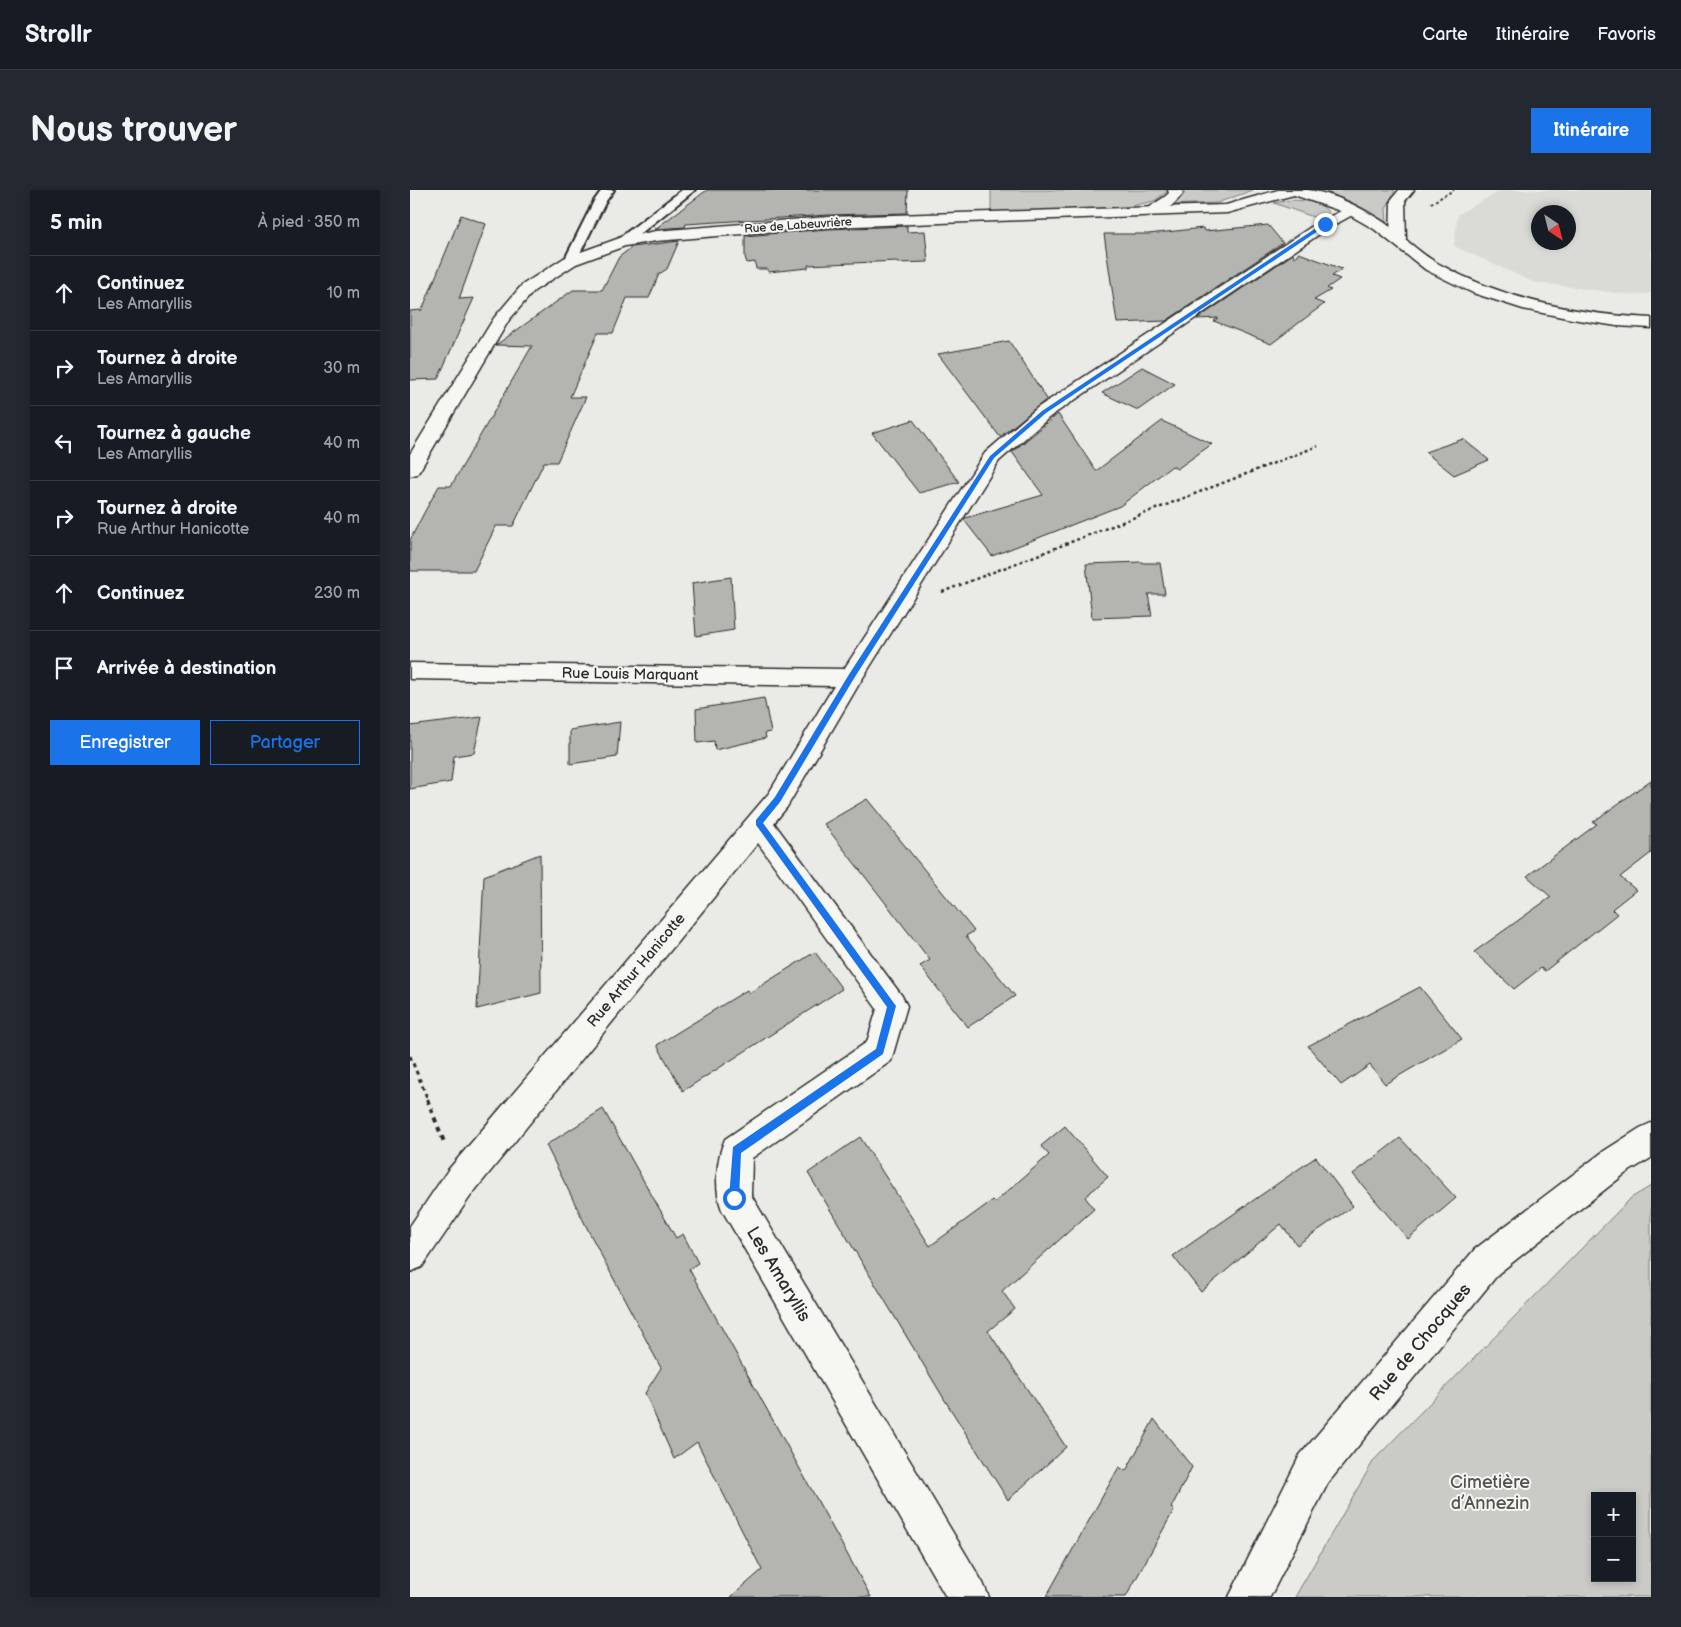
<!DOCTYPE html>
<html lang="fr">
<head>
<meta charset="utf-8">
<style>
  body { margin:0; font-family:"Balsamiq Sans",sans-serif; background:#242831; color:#f1f3f6 }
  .controls { position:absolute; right:15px; bottom:15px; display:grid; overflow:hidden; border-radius:0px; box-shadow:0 2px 8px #0003 }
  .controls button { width:45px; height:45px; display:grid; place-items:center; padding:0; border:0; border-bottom:1px solid #363941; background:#171b24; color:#f1f3f6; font:25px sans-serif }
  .compass { position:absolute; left:1121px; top:15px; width:45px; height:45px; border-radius:50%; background:#171b24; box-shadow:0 2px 8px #0003; rotate:145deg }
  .stop { position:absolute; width:15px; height:15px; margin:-11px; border:4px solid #1a73e8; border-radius:50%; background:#fff }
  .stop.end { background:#1a73e8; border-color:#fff; box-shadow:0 1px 5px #0008 }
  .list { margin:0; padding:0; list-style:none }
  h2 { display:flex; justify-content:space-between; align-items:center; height:65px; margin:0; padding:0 20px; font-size:21px }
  h2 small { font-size:16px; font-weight:400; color:#9ea1a6 }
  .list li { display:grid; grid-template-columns:32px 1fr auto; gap:15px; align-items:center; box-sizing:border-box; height:75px; padding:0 20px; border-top:1px solid #363941 }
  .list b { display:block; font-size:19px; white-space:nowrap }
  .list p { margin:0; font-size:16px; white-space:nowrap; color:#9ea1a6 }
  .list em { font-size:16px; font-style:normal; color:#9ea1a6 }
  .actions { display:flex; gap:10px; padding:15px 20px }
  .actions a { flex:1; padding:11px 0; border:1px solid #1a73e8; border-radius:0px; text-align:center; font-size:18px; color:#1a73e8 }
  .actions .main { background:#1a73e8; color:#fff }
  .icon { flex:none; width:28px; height:28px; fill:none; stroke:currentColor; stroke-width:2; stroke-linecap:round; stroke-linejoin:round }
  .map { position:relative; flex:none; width:1241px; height:1407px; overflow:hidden; border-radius:0px }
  header { display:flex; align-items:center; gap:30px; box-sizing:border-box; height:70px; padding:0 25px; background:#171b24; border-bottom:1px solid #363941 }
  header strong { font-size:24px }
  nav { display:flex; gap:28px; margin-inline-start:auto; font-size:18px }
  .intro { display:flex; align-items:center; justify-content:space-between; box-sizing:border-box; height:120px; padding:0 30px }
  h1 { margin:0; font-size:35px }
  .button { padding:12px 22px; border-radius:0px; background:#1a73e8; color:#fff; font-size:18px; font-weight:700 }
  main { display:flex; gap:30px; padding:0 30px }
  aside { flex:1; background:#171b24; border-radius:0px; box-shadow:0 2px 8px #0003 }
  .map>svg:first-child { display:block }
  .built { fill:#dadad6; fill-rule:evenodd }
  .green { fill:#cacac7; stroke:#7a7a79; fill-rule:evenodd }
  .building { fill:#b4b4b1; stroke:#2b2b2b }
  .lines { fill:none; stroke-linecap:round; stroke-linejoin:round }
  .lane-casing { stroke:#2b2b2b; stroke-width:4 }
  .street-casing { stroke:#2b2b2b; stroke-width:3 }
  .secondary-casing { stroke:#2b2b2b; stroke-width:3 }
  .primary-casing { stroke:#2b2b2b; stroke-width:3 }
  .path-far3 { stroke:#2b2b2b; stroke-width:2; stroke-dasharray:2.5 2.5; stroke-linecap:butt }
  .path-far2 { stroke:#2b2b2b; stroke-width:2.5; stroke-dasharray:3 3; stroke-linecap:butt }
  .path-far1 { stroke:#2b2b2b; stroke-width:3; stroke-dasharray:4 4; stroke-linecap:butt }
  .path { stroke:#2b2b2b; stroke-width:4; stroke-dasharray:5 5; stroke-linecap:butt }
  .lane { fill:#f6f6f2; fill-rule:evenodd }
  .street { fill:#f6f6f2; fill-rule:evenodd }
  .secondary { fill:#f6f6f2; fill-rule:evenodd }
  .primary { fill:#f6f6f2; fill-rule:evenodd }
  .route { fill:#1a73e8 }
  .labels { text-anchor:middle; stroke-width:4; stroke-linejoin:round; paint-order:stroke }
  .far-street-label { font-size:12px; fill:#2b2b2b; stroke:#f6f6f2 }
  .street-label { font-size:15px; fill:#2b2b2b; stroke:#f6f6f2 }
  .near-street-label { font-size:18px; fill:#2b2b2b; stroke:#f6f6f2 }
  .near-park-label { font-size:18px; fill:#535352; stroke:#f6f6f2 }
</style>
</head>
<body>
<header>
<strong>Strollr</strong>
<nav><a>Carte</a><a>Itinéraire</a><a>Favoris</a></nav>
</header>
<div class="intro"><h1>Nous trouver</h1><a class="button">Itinéraire</a></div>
<main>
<aside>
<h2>5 min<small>À pied · 350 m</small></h2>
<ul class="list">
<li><svg class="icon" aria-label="ahead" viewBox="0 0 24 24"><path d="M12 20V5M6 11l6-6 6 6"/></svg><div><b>Continuez</b><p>Les Amaryllis</p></div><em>10 m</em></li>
<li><svg class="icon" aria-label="right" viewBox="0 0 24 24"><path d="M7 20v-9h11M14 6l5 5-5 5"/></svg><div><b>Tournez à droite</b><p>Les Amaryllis</p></div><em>30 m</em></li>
<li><svg class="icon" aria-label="left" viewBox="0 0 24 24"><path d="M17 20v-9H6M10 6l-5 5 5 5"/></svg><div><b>Tournez à gauche</b><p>Les Amaryllis</p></div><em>40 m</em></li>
<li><svg class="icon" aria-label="right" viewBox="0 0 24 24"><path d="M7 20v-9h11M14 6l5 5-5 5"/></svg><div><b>Tournez à droite</b><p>Rue Arthur Hanicotte</p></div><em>40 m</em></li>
<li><svg class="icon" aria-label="ahead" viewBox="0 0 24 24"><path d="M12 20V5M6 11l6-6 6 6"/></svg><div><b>Continuez</b></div><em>230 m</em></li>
<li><svg class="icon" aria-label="arrive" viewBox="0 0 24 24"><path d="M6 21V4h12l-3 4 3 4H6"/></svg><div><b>Arrivée à destination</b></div></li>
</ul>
<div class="actions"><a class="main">Enregistrer</a><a>Partager</a></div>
</aside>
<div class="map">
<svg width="1241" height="1407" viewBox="0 0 1241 1407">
  <rect width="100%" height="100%" fill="#eaeae6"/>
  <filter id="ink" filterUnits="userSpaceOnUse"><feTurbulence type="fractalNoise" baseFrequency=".02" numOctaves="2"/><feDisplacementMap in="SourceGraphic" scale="10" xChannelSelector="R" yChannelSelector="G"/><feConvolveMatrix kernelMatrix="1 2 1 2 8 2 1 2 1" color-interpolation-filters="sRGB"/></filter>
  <g filter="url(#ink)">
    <!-- built -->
    <path class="built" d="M1092,0H1241V103L1222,105L1123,92L1044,56L1048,24ZM1128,22H1158V52H1128Z"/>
    <!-- green -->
    <g class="green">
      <path d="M581,0H758V1L744,11L717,17L581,23Z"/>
      <path d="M774,0H843L807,13L759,15L768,10Z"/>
      <path d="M914,0H985L976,19L977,32Z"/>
      <path d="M881,10C895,11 910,10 919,23L909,29L864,13Z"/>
      <path d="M1241,996V1407H885L964,1270L1221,1008ZM1185,1306H1222V1388H1185Z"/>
    </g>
    <!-- building -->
    <g class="building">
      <path d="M297,0H498L497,23L418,25L276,34L275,37L245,39Z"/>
      <path d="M51,25L76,34L49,109L64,108L28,189L0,190V121L12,120Z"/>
      <path d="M858,35L873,53L756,131L707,133L694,44H738L793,38L795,41Z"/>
      <path d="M497,36V42L515,41L518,72L487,73V71L398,75V78L358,82V79H346L345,72L337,73L335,67V46L418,39Z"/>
      <path d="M269,51L257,79L249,84L239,108H217L203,143H188L160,207H176L147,272H134L103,336H86L64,381H0V350L15,321L29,296H41L122,156L86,155L163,100H192L209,67L222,57Z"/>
      <path d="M889,63L932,79L922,86L930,89L917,98L921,100L904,110L914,114L861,154L804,131L808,128L787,129L883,64L884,67Z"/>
      <path d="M599,151L637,209L590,247L528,164Z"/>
      <path d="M732,177L765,194L728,220L692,203Z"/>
      <path d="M648,224L686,281L752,231L802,254L767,279L762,276L710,316L582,366L554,330L555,328L633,305L602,262Z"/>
      <path d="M503,230L549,292L509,303L462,243Z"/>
      <path d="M1053,249L1079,270L1044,285L1015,262Z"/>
      <path d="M732,372L733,373H750L755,404H738L742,426L682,428L676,374Z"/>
      <path d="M321,387L324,440L286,446L282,393Z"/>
      <path d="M354,508L361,542L355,543L356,548L305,560L304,551L287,553L286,519Z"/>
      <path d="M72,527L64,563L44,566L41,592L0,599V536Z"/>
      <path d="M210,532L207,567L160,574V540Z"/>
      <path d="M1241,590V663L1210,687L1226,700L1202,719L1207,724L1135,781L1131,778L1104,799L1064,762L1141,707L1117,686L1187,634L1183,632Z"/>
      <path d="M457,609L564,741L556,746L605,806L558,837L510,776L520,770L414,634Z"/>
      <path d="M130,664L131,803L67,819L74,686Z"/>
      <path d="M405,762L432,799L273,901L247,855L337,800L339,803Z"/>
      <path d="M1010,797L1052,849L975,894L960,875L931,895L898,856Z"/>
      <path d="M193,919L266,1048L273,1044L288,1073L279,1079L461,1407H321L352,1380L287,1252L264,1269L235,1203L251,1178L179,1042L136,955Z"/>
      <path d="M655,936L698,987L675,1007L684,1019L592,1101L605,1119L578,1141L656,1257L598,1310L536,1212L398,983L450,947L520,1056L583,1010L585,1012L639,965L631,956Z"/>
      <path d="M990,948L1046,1008L998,1049L943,984Z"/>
      <path d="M906,967L943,1016L887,1055L871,1034L791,1102L763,1066Z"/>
      <path d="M744,1229L782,1277L761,1318L764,1320L716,1407H636L709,1277L716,1281Z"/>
    </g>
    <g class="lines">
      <!-- lane casing -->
      <g class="lane-casing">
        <g id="lane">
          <path d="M192,0H204L196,11L166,71L164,74H156L154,71L184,11Z"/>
          <path d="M272,0H285L216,55H208L206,52L208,49Z"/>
        </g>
      </g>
      <!-- street casing -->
      <g class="street-casing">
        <g id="street">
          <path d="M941,16L946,17L948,20L946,23L917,39L641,226L589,271L449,494L377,617L364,633L492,806L497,816L481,871L342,968L341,1005L573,1393L579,1407H536L312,1020C304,1000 306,969 315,949L457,852L467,819L348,653L62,1004L12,1077L0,1082V1036L38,980L359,603L424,496L0,489V473L434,479L575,263L627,218L907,33Z"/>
          <path d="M1241,933V968L1216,983L1089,1083L918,1293L860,1407H819L890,1265L1065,1059L1194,961L1230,938Z"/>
        </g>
      </g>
      <!-- secondary casing -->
      <g class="secondary-casing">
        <path id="secondary" d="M868,0C878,0 889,0 898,0C924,3 954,19 975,33C993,46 1010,64 1029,74C1094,110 1168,124 1241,128V138L1207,136L1162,129L1113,119L1063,103L1016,80L964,39L936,23L884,5L817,23L418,37L246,51L215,56L166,74L124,101L99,130L10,280L7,284L0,286V264L84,128L112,95L154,68L207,49L246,41L418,27L816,15Z"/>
      </g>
      <!-- primary casing -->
      <g class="primary-casing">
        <g id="primary">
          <path d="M758,0H772L773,3C766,13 752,27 739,24L737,21C742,13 752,10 759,3Z"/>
          <path d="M877,0H892L890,3H879Z"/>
          <path d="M989,0H1004L995,11L996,50L993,53H983L980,50L981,10Z"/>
        </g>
      </g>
      <!-- path-far3 -->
      <path class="path-far3" d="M1021,13L1044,0"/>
      <!-- path-far2 -->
      <path class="path-far2" d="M532,402L908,256"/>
      <!-- path-far1 -->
      <path class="path-far1" d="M0,866L18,910"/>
      <!-- path -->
      <path class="path" d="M17,909L34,952"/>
      <!-- lane -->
      <use href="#lane" class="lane"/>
      <!-- street -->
      <use href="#street" class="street"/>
      <!-- secondary -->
      <use href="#secondary" class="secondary"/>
      <!-- primary -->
      <use href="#primary" class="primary"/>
    </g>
  </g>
  <!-- route -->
  <path class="route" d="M915,32L917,35L636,223L584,268L443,490L370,612L353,633L486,816L473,864L331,963L329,1008L324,1013L321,1011L319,1008L323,957L466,859L477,817L346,635V630L365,607L438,486L580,266L632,221Z"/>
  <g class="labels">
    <!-- far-street labels -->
    <g class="far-street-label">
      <text transform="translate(388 35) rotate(-4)" y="4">Rue de Labeuvrière</text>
    </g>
    <!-- street labels -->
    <g class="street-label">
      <text transform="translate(220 484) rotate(1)" y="5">Rue Louis Marquant</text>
      <text transform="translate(226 780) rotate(-50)" y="5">Rue Arthur Hanicotte</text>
    </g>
    <!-- near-street labels -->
    <g class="near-street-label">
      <text transform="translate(369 1084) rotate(59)" y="6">Les Amaryllis</text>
      <text transform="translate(1010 1152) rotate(-50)" y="6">Rue de Chocques</text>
    </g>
    <!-- near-park labels -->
    <g class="near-park-label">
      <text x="1080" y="1298">Cimetière<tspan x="1080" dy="21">d’Annezin</tspan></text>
    </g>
  </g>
</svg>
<div class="controls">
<button>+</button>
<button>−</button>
</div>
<svg class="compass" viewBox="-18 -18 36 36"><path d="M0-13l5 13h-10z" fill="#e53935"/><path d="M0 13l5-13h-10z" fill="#9ea1a6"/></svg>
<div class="stop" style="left:324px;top:1008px"></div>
<div class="stop end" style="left:915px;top:34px"></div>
</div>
</main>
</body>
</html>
